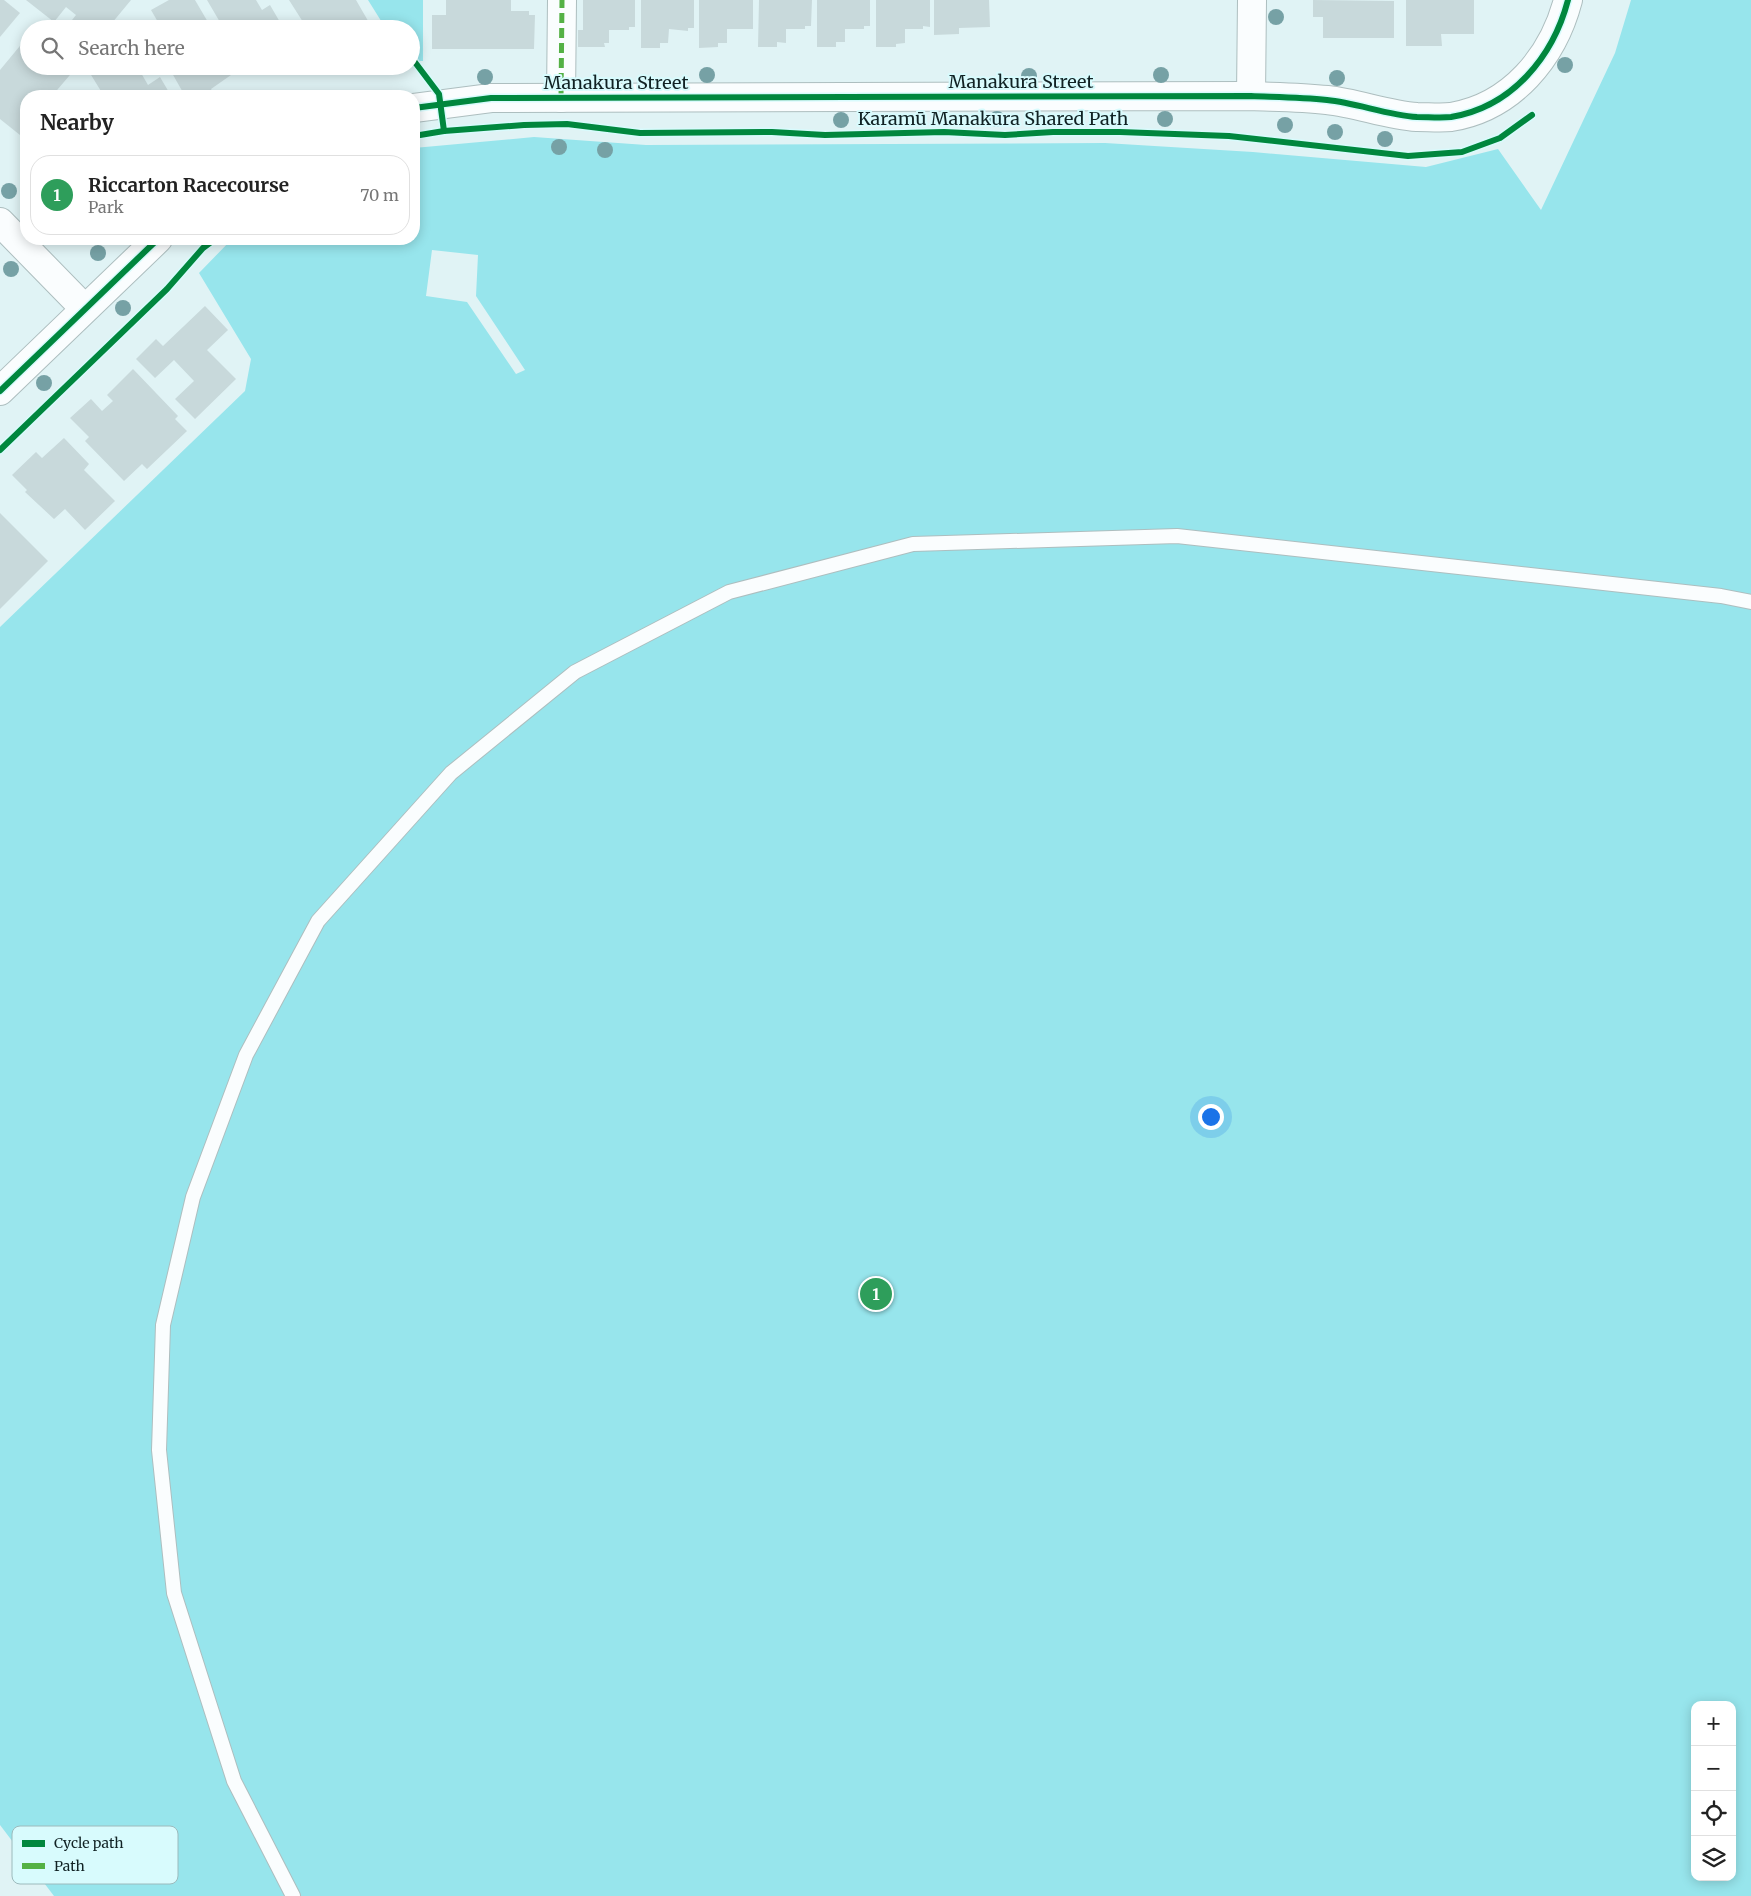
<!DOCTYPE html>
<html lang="en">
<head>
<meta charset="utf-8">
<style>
  body { margin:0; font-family:Merriweather,serif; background:#f6f6f6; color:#222 }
  .controls { position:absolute; right:15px; bottom:15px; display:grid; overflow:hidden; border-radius:10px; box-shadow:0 2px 12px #0003 }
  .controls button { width:45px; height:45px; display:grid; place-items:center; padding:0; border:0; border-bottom:1px solid #e0e0e0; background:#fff; color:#222; font:25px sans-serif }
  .you { position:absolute; left:1210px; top:1116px; width:18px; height:18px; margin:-12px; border:4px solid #fff; border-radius:50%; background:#1a73e8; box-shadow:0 0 0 8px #1a73e833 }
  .badge { display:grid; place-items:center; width:32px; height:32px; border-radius:50%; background:#596b6d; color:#fff; font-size:16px; font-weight:700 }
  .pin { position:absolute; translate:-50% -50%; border:2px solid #fff; box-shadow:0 1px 5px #0006 }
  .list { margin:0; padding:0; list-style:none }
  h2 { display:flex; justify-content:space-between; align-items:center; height:65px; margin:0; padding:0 20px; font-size:21px }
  h2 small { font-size:16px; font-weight:400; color:#767676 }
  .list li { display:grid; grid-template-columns:32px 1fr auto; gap:15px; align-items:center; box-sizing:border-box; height:80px; margin:0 10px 10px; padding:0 10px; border:1px solid #e0e0e0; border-radius:20px }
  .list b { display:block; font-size:19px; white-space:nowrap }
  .list p { margin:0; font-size:16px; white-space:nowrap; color:#767676 }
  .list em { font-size:16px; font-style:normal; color:#767676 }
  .icon { flex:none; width:28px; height:28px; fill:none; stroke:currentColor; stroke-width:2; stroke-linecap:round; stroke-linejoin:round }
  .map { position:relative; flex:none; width:1751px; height:1896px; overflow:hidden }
  .search { position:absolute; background:#fff; box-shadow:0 2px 12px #0003; left:20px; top:20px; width:400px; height:55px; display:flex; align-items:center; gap:12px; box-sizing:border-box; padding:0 18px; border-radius:28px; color:#767676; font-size:19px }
  .panel { position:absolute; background:#fff; box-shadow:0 2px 12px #0003; left:20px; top:90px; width:400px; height:155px; border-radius:20px }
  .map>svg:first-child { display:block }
  .green { fill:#97e5ec; fill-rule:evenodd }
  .building { fill:#c8d9db }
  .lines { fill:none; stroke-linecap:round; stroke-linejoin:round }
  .service-casing { stroke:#adbebf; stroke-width:16 }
  .minor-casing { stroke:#adbebf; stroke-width:30 }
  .service { stroke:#fafdfe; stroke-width:14 }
  .minor { stroke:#fafdfe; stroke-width:28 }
  .quiet { stroke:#54b145; stroke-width:5; stroke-dasharray:10 5; stroke-linecap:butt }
  .cycleway-casing { stroke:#d8fbfd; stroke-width:9 }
  .cycleway { stroke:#00873e; stroke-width:6 }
  .tree { fill:#76a1a5 }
  .labels { text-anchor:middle; stroke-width:4; stroke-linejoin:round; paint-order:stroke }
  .street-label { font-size:18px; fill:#112224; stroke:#d8fbfd }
  .key { fill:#d8fbfd; stroke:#9cbabc; stroke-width:1 }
  .key-label { font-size:14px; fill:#112224 }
</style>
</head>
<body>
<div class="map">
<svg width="1751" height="1896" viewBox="0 0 1751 1896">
  <rect width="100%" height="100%" fill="#e0f3f5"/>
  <!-- green -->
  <g class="green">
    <path d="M368,0H423V61H411V29H383V24Z"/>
    <path d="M1631,0H1751V1896H54L0,1825V627L245,391L251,359L199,273L232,239H414V148L534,137L646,145L1105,143L1253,152L1426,167L1498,149L1541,210L1615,53ZM432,250L478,255L476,296L525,370L516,374L467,302L426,296ZM1695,1705H1732V1877H1695Z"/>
  </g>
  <!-- building -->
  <g class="building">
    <path d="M0,0H4L20,13L0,37Z"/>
    <path d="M26,0H131L107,29H65L76,15L66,7L54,22Z"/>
    <path d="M169,0H195L212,29H162L151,10Z"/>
    <path d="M207,0H256L262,10L270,5L284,29H224Z"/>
    <path d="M289,0H356L371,26L366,29H301L298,24L303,22Z"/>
    <path d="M446,0H511V11H529V15H535L534,49H432V15H446Z"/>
    <path d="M583,0H635V27H629V30H609V43H604L605,47H578V30H583Z"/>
    <path d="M641,0H694V28H688V31L669,29L668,43H660V48H641Z"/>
    <path d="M699,0H753V29H727V43H718V47L699,48Z"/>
    <path d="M759,0H812L811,26H805V29H786V43L777,42V47H758Z"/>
    <path d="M817,0H870V26H864V29H845V42H836V47H817Z"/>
    <path d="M876,0H930V27L923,26V29H905V43L896,44V47H876Z"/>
    <path d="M934,0H989L990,27L959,28V34L934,35Z"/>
    <path d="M1313,0L1394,1V38H1323V17H1313Z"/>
    <path d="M1406,0H1474V34H1441L1442,46H1406Z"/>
    <path d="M29,35V66H71L75,69L52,96H26V128L20,135L0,119V70Z"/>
    <path d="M94,66H137L148,85L160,77L170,94L173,92L175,96H104L88,70Z"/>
    <path d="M168,66H240L241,68L211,89L215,96H185Z"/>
    <path d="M205,306L228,330L207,350L236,379L195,419L175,399L194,381L174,360L155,378L136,359L156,339L163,346Z"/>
    <path d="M133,369L178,416L175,419L187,431L147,469L142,464L124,481L85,441L89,437L70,418L91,399L102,411L113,401L107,395Z"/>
    <path d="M64,438L89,464L84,470L115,501L85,530L65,509L54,519L25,492L27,490L12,475L36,452L42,458Z"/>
    <path d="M0,513L48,561L0,609Z"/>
  </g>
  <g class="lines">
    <!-- service casing -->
    <g class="service-casing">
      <path id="service" d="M293,1896L234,1781L174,1593L159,1450L163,1325L193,1197L246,1055L318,921L451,773L575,672L729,592L913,544L1177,536L1721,596L1751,602"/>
    </g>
    <!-- minor casing -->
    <g class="minor-casing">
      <g id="minor">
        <path d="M1251,96L1252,0"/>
        <path d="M561,98L562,0"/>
        <path d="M414,108L491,98L1251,96C1276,97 1302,97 1327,100C1357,103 1387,115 1417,117C1428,117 1441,118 1451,117C1512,107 1553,57 1568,0"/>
        <path d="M0,222L84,308"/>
        <path d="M0,391L158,239"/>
      </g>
    </g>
    <!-- service -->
    <use href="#service" class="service"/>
    <!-- minor -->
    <use href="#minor" class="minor"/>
    <!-- quiet -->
    <path class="quiet" d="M561,98L562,0"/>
    <!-- cycleway casing -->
    <g class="cycleway-casing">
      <g id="cycleway">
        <path d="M411,57L439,94L444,131"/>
        <path d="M414,108L491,98L1251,96C1276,97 1302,97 1327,100C1357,103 1387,115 1417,117C1428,117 1441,118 1451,117C1512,107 1553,57 1568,0"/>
        <path d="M414,136L444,131L524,125L567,124L640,133L772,132L825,135L944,132L1005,135L1053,132H1120L1229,136L1408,156L1462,152L1500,138L1532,115"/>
        <path d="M0,391L158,239"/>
        <path d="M0,450L167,289L203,248L215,239"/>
      </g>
    </g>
    <!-- cycleway -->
    <use href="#cycleway" class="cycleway"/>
  </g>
  <!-- trees -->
  <g class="tree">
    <circle cx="1276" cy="17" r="8"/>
    <circle cx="1565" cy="65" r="8"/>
    <circle cx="707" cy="75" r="8"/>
    <circle cx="1161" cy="75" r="8"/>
    <circle cx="1029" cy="76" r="8"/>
    <circle cx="485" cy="77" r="8"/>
    <circle cx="1337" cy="78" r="8"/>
    <circle cx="997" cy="119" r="8"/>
    <circle cx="1165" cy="119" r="8"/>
    <circle cx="841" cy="120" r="8"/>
    <circle cx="1285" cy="125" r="8"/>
    <circle cx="1335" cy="132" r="8"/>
    <circle cx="1385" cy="139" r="8"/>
    <circle cx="559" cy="147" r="8"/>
    <circle cx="605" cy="150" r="8"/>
    <circle cx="9" cy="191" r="8"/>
    <circle cx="98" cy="253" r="8"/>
    <circle cx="11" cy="269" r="8"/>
    <circle cx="123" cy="308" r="8"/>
    <circle cx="44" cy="383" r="8"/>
  </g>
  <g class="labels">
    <!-- street labels -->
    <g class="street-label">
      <text x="1021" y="88">Manakura Street</text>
      <text x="616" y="89">Manakura Street</text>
      <text x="993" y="125">Karamū Manakura Shared Path</text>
    </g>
  </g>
  <!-- legend -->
  <rect x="12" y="1826" width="166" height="58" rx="8" class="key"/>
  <rect x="22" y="1840" width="23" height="7" fill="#00873e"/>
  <rect x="22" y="1863" width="23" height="6" fill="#54b145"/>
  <g class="key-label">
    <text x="54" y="1848">Cycle path</text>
    <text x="54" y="1871">Path</text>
  </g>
</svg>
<div class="controls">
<button>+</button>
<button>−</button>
<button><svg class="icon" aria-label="locate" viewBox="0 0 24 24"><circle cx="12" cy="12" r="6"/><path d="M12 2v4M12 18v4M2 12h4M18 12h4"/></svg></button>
<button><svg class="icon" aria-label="layers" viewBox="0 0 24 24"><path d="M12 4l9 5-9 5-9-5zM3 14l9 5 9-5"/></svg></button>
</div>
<div class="you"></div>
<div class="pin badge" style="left:876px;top:1294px;background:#2e9e5b">1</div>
<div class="search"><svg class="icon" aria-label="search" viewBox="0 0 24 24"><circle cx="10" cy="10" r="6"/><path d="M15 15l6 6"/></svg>Search here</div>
<section class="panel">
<h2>Nearby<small></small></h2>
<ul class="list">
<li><span class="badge" style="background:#2e9e5b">1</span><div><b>Riccarton Racecourse</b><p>Park</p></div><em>70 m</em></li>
</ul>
</section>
</div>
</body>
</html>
